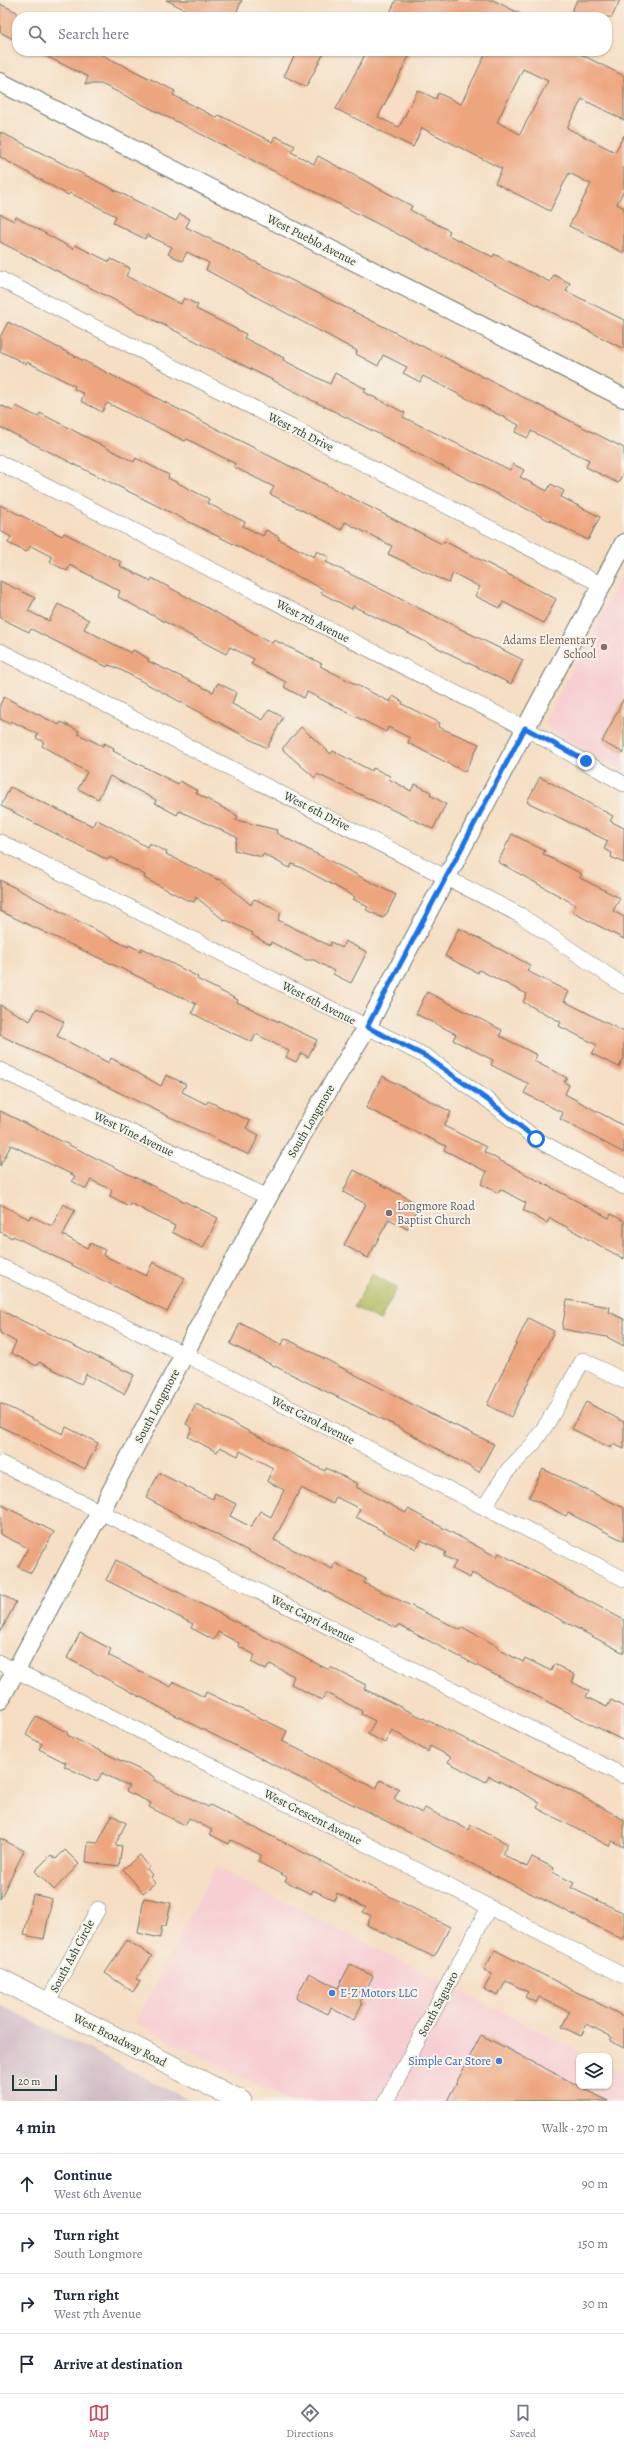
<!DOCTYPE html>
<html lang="en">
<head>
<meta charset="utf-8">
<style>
  body { margin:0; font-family:Alegreya,serif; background:#f6f6f7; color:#1f2937 }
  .controls { position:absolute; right:12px; bottom:12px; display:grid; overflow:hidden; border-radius:8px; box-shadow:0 1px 3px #0004 }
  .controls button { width:36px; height:36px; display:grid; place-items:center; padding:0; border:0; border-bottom:1px solid #e0e1e3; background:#fff; color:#1f2937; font:20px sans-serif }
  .scale { position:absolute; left:12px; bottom:10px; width:45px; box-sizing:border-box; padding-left:4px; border:2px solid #1f3d34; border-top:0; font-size:11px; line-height:14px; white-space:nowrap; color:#1f3d34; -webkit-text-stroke:3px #f7f3e8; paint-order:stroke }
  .stop { position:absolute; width:12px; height:12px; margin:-9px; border:3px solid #1a73e8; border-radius:50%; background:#fff }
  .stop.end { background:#1a73e8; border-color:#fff; box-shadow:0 1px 4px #0008 }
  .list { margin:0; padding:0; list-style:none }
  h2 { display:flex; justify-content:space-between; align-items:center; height:52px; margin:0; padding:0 16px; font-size:17px }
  h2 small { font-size:13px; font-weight:400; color:#747a83 }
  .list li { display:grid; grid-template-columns:26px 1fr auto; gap:12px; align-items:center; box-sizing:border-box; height:60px; padding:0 16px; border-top:1px solid #e0e1e3 }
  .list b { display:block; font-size:15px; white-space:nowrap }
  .list p { margin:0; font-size:13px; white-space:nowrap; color:#747a83 }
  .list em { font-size:13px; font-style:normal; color:#747a83 }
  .icon { flex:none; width:22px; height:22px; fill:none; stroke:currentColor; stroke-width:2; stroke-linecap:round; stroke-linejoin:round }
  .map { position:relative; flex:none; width:624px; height:2101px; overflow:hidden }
  .search { position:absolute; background:#fff; box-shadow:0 1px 3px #0004; left:12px; right:12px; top:12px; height:44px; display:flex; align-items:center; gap:10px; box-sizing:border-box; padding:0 14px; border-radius:16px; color:#747a83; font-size:15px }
  .sheet { height:292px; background:#fff }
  nav { display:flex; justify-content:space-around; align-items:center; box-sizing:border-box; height:56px; border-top:1px solid #e0e1e3; background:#fff; font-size:11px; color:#747a83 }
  nav a { display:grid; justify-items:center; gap:2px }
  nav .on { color:#d1495b }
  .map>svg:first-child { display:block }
  .built { fill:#f7cfd3 }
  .industrial { fill:#d2bdc7 }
  .green { fill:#b1bc5e; stroke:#687c49 }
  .building { fill:#eda57f; fill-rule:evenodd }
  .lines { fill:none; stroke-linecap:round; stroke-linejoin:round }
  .minor-casing { stroke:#6a7566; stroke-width:16 }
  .tertiary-casing { stroke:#6a7566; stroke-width:20 }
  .secondary-casing { stroke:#6a7566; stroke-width:22 }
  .minor { stroke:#fff; stroke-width:15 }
  .tertiary { stroke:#fff; stroke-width:18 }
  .secondary { stroke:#fff; stroke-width:21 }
  .route { stroke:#1a73e8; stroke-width:5 }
  .education-dot { fill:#8d6e63; stroke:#f7f3e8; stroke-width:1.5 }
  .worship-dot { fill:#6b7280; stroke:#f7f3e8; stroke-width:1.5 }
  .shop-dot { fill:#3f7fe0; stroke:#f7f3e8; stroke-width:1.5 }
  .labels { text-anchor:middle; stroke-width:4; stroke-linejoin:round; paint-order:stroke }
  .street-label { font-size:12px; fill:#1f3d34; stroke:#f7f3e8 }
  .education-label { font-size:12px; fill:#785e54; stroke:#f7f3e8; text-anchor:end }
  .worship-label { font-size:12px; fill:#5b616d; stroke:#f7f3e8; text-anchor:start }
  .shop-label { font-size:12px; fill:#366cbe; stroke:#f7f3e8; text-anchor:start }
</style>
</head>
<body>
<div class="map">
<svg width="624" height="2101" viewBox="0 0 624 2101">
  <rect width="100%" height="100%" fill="#f7f3e8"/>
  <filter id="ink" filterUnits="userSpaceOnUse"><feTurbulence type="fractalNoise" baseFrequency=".025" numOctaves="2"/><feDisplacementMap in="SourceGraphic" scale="8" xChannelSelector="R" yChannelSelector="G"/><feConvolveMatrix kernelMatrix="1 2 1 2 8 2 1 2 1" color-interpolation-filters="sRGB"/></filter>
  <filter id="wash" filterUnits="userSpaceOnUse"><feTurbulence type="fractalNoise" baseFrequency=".012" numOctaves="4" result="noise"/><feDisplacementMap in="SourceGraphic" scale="16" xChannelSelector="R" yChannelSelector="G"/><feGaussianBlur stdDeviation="0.9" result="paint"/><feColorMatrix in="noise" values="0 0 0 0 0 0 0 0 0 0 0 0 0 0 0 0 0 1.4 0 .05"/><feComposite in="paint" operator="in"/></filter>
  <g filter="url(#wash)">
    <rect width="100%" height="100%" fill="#f5dec3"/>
    <!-- built -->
    <g class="built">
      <path d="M624,571V772L551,731L544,723Z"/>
      <path d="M215,1867L589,2056H579V2086H609V2066L624,2074V2101H290L135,2023Z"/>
    </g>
    <!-- industrial -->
    <path class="industrial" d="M0,2005L191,2101H0Z"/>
    <!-- green -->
    <path class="green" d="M372,1274L397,1288L380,1320L354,1307Z"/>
    <g id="blocks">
      <!-- building -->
      <g class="building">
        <path d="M166,0H242L234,17H200Z"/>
        <path d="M396,0H493L527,17H388Z"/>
        <path d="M577,0H620L612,17H569Z"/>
        <path d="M0,4L17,12V41L0,32Z"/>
        <path d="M36,51H94L175,91L173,95L217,118L219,115L272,142L275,136L295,146L291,152L314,164L318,156L333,164L412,206L410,210L450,231L448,235L493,257L494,254L550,282L554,275L570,283L566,291L624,320V349L124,95L101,84H85L88,77Z"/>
        <path d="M297,51H325L306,87L284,76Z"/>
        <path d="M367,51H404L410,54L378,117L399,127L418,90L436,99L438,93L461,104L487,51H574L624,76V120L582,99L567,128L615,152L624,135V190L617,204L624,208V253L569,226L591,184L569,173L550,211L495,183L502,169L422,128L413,147L336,109ZM523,69L548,81L520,134L497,122Z"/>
        <path d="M0,132L176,221L180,214L190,219L186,227L624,448V471L618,483L586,467L589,460L531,431L528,438L515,432L519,425L423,376L420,382L403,373L407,367L383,355L378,366L356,354L357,351L206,270L209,263L187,252L182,261L168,254L172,247L147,235L145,239L113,223L116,216L70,193L68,195L0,157Z"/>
        <path d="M0,214L14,221L16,217L73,249L75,245L110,262L111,259L130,268L126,276L181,304L184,298L198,305L196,309L246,334L244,338L284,358L283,360L330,384L335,373L366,389L364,392L405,413L403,417L510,470L513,464L524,470L520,477L547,491L551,484L564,491L561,497L600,517L588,540L0,242Z"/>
        <path d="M8,322L442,544L444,541L556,599L544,623L503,602L500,608L475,596L480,587L453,573L449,583L388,554L392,546L345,522L341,530L270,494L274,487L234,467L236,464L187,439L185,441L107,403L102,412L81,401L84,394L74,389L75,386L27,362L26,364L0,351V337Z"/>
        <path d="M0,405L13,411L16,406L38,417L40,413L134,462L136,458L169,475L168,478L209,499L207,503L245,522L243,526L263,536L266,530L279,537L278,539L314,557L317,551L329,557L326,562L523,660L511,684L353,606L352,609L321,593L323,589L0,427Z"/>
        <path d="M0,505L62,536L64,533L88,545L121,562L120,566L151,581L152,578L272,643L274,640L301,653L322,664L320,666L390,702L393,696L403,702L402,704L440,723L438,727L479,744L465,772L408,743L410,738L388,727L386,732L307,692L304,698L284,687L286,682L251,664L254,659L230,647L226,654L203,642L118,597L120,591L70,565L67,571L50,562L52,557L31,546L26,552L8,543L11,537L0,531Z"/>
        <path d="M0,581L35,598L28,611L49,621L58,604L89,620L84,629L131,653L133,650L149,659L148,661L213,692L218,683L236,692L232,704L263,720L269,710L283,717L267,748L115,667L108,665L107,667L31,629L29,632L0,618Z"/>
        <path d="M4,697L59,725L61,722L79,731L78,734L103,746L104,743L114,748L113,751L178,784L180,781L198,791L196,793L238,816L236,820L277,830L276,833L396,895L387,913L383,918L366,910L368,907L353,899L355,897L302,868L292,864L290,868L263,854L262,857L234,850L237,837L179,811L177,815L155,803L156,800L110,776L98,799L78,789L87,772L42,746L44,742L36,738L38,734L11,721L10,724L0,719V704Z"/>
        <path d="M624,698V753L602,742Z"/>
        <path d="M301,727L331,754L333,751L372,771L373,768L390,776L389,779L411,791L415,784L431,792L430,795L446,804L433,829L317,774L315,778L282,749Z"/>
        <path d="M540,777L613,816L610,821L624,828V863L611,857L612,853L604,849L608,841L527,802Z"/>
        <path d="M10,787L93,826L96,819L147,847L149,843L167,852L166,854L219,880L220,879L251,905L254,899L272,907L281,913L278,920L330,946L331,942L342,948L345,941L367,952L351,983L333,974L334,971L314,960H306L271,942L270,945L252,935L253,933L226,920L225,921L196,897L194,902L187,900L144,878L145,875L110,857L108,860L1,806Z"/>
        <path d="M512,834L545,851L543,854L582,874L580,878L620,898L613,911L624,917V939L572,912L576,905L498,862Z"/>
        <path d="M0,880L128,947L129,945L141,951L142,948L198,977L197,979L238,1000L237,1002L317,1040L308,1057L301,1053L296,1062L286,1057L289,1051L256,1034L252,1042L217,1026L192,1013L196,1004L0,911Z"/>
        <path d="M459,928L530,965L527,971L569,992L564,1001L624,1032V1058L619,1067L592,1054L597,1045L559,1026L561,1022L523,1002L527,994L479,970L478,973L445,956Z"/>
        <path d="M427,992L502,1030L500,1036L537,1055L534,1061L567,1078L564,1082L569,1085L565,1094L624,1126V1153L560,1119L563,1113L524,1093L529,1084L491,1065L493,1060L453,1040L456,1034L416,1014Z"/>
        <path d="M0,1005L30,1021L37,1008L64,1022L57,1036L109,1063L111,1058L161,1086L166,1075L186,1084L182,1092L206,1104L208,1101L250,1121L246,1128L259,1135L249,1155L0,1035Z"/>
        <path d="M382,1076L451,1112L444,1126L486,1147L484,1152L609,1218L611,1214L624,1221V1259L550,1218L547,1223L523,1210L526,1203L500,1189L498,1193L481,1184L487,1172L444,1150L446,1146L366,1108Z"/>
        <path d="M0,1111L218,1218L203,1248L172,1232L175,1226L130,1203L129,1206L110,1196L112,1190L91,1180L86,1189L72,1181L75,1176L11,1145L0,1166Z"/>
        <path d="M354,1170L420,1205L407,1229L389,1219L368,1258L344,1245L366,1204L343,1192Z"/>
        <path d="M0,1204L29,1219L31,1216L52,1226L63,1204L75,1210L63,1235L87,1248L90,1243L105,1250L103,1255L146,1276L153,1262L185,1278L167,1312L13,1236L12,1238L0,1232Z"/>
        <path d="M567,1300L610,1307L609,1312L624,1319V1346L607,1337L562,1329Z"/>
        <path d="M0,1310L134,1375L124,1394L86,1374L81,1384L39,1362L37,1366L11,1353L16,1342L0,1333Z"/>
        <path d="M528,1318L554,1331L511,1417L487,1405Z"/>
        <path d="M240,1323L282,1345L285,1338L423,1410L494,1444L479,1472L400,1428L230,1344Z"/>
        <path d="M586,1402L624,1422V1449L613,1444L611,1448L572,1429Z"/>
        <path d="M0,1403L63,1434L66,1427L98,1443L85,1469L0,1426Z"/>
        <path d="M196,1404L325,1471L326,1468L358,1484L356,1487L406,1513L408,1509L497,1557L499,1553L624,1620V1653L472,1573L470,1578L452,1569L456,1562L444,1556L446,1552L421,1540L416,1549L356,1517L360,1509L336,1497L333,1504L301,1488L274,1540L332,1569L335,1563L366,1579L364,1583L461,1630L462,1627L499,1647L498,1649L523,1662L525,1658L551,1671L554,1664L575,1675L572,1682L589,1691L586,1697L607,1707L611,1700L624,1707V1741L398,1625L396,1628L146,1498L159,1473L201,1494L213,1499L215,1493L236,1504L230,1516L251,1527L260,1511L271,1517L284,1490L267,1481L273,1468L240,1451L238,1456L220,1447L217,1452L188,1437L192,1428L186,1424Z"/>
        <path d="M543,1469L624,1508V1541L568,1513L566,1516L529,1497Z"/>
        <path d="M0,1504L54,1532L31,1573L18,1567L28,1548L0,1534Z"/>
        <path d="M116,1560L329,1670L330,1667L366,1685L364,1689L589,1800L624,1820V1847L612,1841L609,1846L537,1808L540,1802L489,1776L486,1782L448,1762L451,1757L430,1746L428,1752L392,1730L385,1743L368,1734L375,1721L361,1714L362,1711L326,1693L322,1700L291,1684L294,1676L270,1664L266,1670L251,1662L255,1655L238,1646L239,1643L218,1632L214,1640L191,1628L193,1624L106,1580Z"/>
        <path d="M0,1594L16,1602L0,1633Z"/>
        <path d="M80,1633L111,1649L108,1655L171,1687L174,1682L204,1697L206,1692L287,1731L282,1741L376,1789L380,1780L399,1789L394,1799L422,1813L425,1808L469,1830L471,1825L508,1844L502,1854L527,1867L532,1857L554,1868L552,1872L574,1883L571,1888L624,1913V1940L184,1720L67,1658Z"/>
        <path d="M36,1716L68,1733L67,1735L155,1777L154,1780L208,1807L210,1805L450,1927L434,1957L367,1925L371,1916L363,1912L366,1908L337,1893L334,1900L313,1890L311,1894L285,1881L287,1877L258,1862L261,1855L231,1840L229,1844L209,1834L212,1830L189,1818L185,1825L149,1807L151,1803L126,1791L129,1786L102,1773L97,1782L64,1766L66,1763L39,1749L42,1744L26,1735Z"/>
        <path d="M112,1815L126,1823L115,1845L122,1846L119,1866L86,1862L88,1842L98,1843Z"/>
        <path d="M0,1838L24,1851L0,1899Z"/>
        <path d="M65,1850L79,1864L54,1890L35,1871L51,1855L56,1859Z"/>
        <path d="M140,1855L149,1867L147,1869L152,1875L150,1877L155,1883L143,1893L123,1869Z"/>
        <path d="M33,1894L52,1899L44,1939L24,1935Z"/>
        <path d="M144,1898L171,1903L166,1926H162L160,1938L138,1933Z"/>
        <path d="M127,1940L152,1956L136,1979L140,1981L133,1992L105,1973Z"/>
        <path d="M495,1950L623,2016L624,2014V2048L610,2041L612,2037L587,2024L581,2036L562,2027L569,2012L539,1997L536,2003L525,1997L528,1992L506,1981L498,1996L484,1989L492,1974L484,1970Z"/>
        <path d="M350,1964L373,1976L360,2002L362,2004L354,2020L331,2008L328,2014L296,1998L309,1973L338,1988Z"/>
        <path d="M481,2035L579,2086L608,2101H447Z"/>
      </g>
    </g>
  </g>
  <g filter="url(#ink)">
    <use href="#blocks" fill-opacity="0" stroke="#6a7566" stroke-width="1"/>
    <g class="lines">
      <!-- minor casing -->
      <g class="minor-casing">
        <g id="minor">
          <path d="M0,279L602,585"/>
          <path d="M0,463L525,728L624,784"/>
          <path d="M0,651L520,915L624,986"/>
          <path d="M0,842L427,1057L489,1101L536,1139L624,1187"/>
          <path d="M0,1070L268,1197"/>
          <path d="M0,1266L184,1354L624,1579"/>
          <path d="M0,1463L101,1512L624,1776"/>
          <path d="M484,1507L508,1470L533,1444L548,1422L583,1360L624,1381"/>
          <path d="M0,1663L231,1775L624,1976"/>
          <path d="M47,2003L98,1909"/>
          <path d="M386,2101L489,1907"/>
        </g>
      </g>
      <!-- tertiary casing -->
      <g class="tertiary-casing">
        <g id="tertiary">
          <path d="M0,82L624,398"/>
          <path d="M0,1700L268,1197L312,1117L367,1027L624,543"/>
        </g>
      </g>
      <!-- secondary casing -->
      <g class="secondary-casing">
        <path id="secondary" d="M0,1979L241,2101"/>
      </g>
      <!-- minor -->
      <use href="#minor" class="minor"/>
      <!-- tertiary -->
      <use href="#tertiary" class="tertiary"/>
      <!-- secondary -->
      <use href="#secondary" class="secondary"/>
    </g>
  </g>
  <g class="lines" filter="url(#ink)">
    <!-- route -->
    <path class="route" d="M536,1139L489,1101L427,1057L367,1027L525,728L586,761"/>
  </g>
  <!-- markers -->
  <circle class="education-dot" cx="604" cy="647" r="4"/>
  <circle class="worship-dot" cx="389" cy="1213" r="4"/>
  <g class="shop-dot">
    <circle cx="332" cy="1993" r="4"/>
    <circle cx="499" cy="2061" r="4"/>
  </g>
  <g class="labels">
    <!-- street labels -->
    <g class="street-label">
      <text transform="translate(312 240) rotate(27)" y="4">West Pueblo Avenue</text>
      <text transform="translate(301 432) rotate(27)" y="4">West 7th Drive</text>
      <text transform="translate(313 621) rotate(27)" y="4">West 7th Avenue</text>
      <text transform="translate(317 811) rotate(27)" y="4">West 6th Drive</text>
      <text transform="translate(319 1003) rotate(27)" y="4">West 6th Avenue</text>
      <text transform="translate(311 1121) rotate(-60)" y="4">South Longmore</text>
      <text transform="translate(134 1134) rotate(26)" y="4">West Vine Avenue</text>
      <text transform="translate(157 1406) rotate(-62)" y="4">South Longmore</text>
      <text transform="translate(313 1420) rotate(27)" y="4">West Carol Avenue</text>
      <text transform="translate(313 1619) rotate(27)" y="4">West Capri Avenue</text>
      <text transform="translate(313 1817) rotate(27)" y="4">West Crescent Avenue</text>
      <text transform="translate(72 1956) rotate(-62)" y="4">South Ash Circle</text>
      <text transform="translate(438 2004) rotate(-62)" y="4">South Saguaro</text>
      <text transform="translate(120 2040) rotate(27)" y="4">West Broadway Road</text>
    </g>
    <!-- education labels -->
    <g class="education-label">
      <text x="596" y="644">Adams Elementary<tspan x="596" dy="14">School</tspan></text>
    </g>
    <!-- worship labels -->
    <g class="worship-label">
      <text x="397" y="1210">Longmore Road<tspan x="397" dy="14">Baptist Church</tspan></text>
    </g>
    <!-- shop labels -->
    <g class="shop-label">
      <text x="340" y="1997">E-Z Motors LLC</text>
      <text x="491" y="2065" text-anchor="end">Simple Car Store</text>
    </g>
  </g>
</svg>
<div class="controls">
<button><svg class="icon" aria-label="layers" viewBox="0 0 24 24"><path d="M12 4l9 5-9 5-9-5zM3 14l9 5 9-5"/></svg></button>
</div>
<div class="scale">20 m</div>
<div class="stop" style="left:536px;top:1139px"></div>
<div class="stop end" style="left:586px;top:761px"></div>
<div class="search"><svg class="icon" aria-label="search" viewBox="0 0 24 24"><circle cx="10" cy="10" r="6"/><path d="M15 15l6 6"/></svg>Search here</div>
</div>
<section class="sheet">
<h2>4 min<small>Walk · 270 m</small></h2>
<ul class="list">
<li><svg class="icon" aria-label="ahead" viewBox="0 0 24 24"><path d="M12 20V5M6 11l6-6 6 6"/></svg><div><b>Continue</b><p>West 6th Avenue</p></div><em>90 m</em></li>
<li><svg class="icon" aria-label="right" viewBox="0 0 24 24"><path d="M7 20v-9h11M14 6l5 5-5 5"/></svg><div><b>Turn right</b><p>South Longmore</p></div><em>150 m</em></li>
<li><svg class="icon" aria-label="right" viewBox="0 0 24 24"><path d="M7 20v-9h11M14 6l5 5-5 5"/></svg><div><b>Turn right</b><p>West 7th Avenue</p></div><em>30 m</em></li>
<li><svg class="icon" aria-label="arrive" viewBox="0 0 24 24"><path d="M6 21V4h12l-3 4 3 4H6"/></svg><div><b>Arrive at destination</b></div></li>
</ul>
</section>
<nav>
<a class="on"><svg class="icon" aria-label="map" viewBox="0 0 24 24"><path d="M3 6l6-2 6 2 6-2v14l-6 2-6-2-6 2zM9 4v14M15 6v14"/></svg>Map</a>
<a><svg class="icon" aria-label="directions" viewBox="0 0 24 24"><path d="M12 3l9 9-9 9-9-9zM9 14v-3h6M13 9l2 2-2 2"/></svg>Directions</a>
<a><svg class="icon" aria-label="saved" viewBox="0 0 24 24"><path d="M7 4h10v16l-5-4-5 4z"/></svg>Saved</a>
</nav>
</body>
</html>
